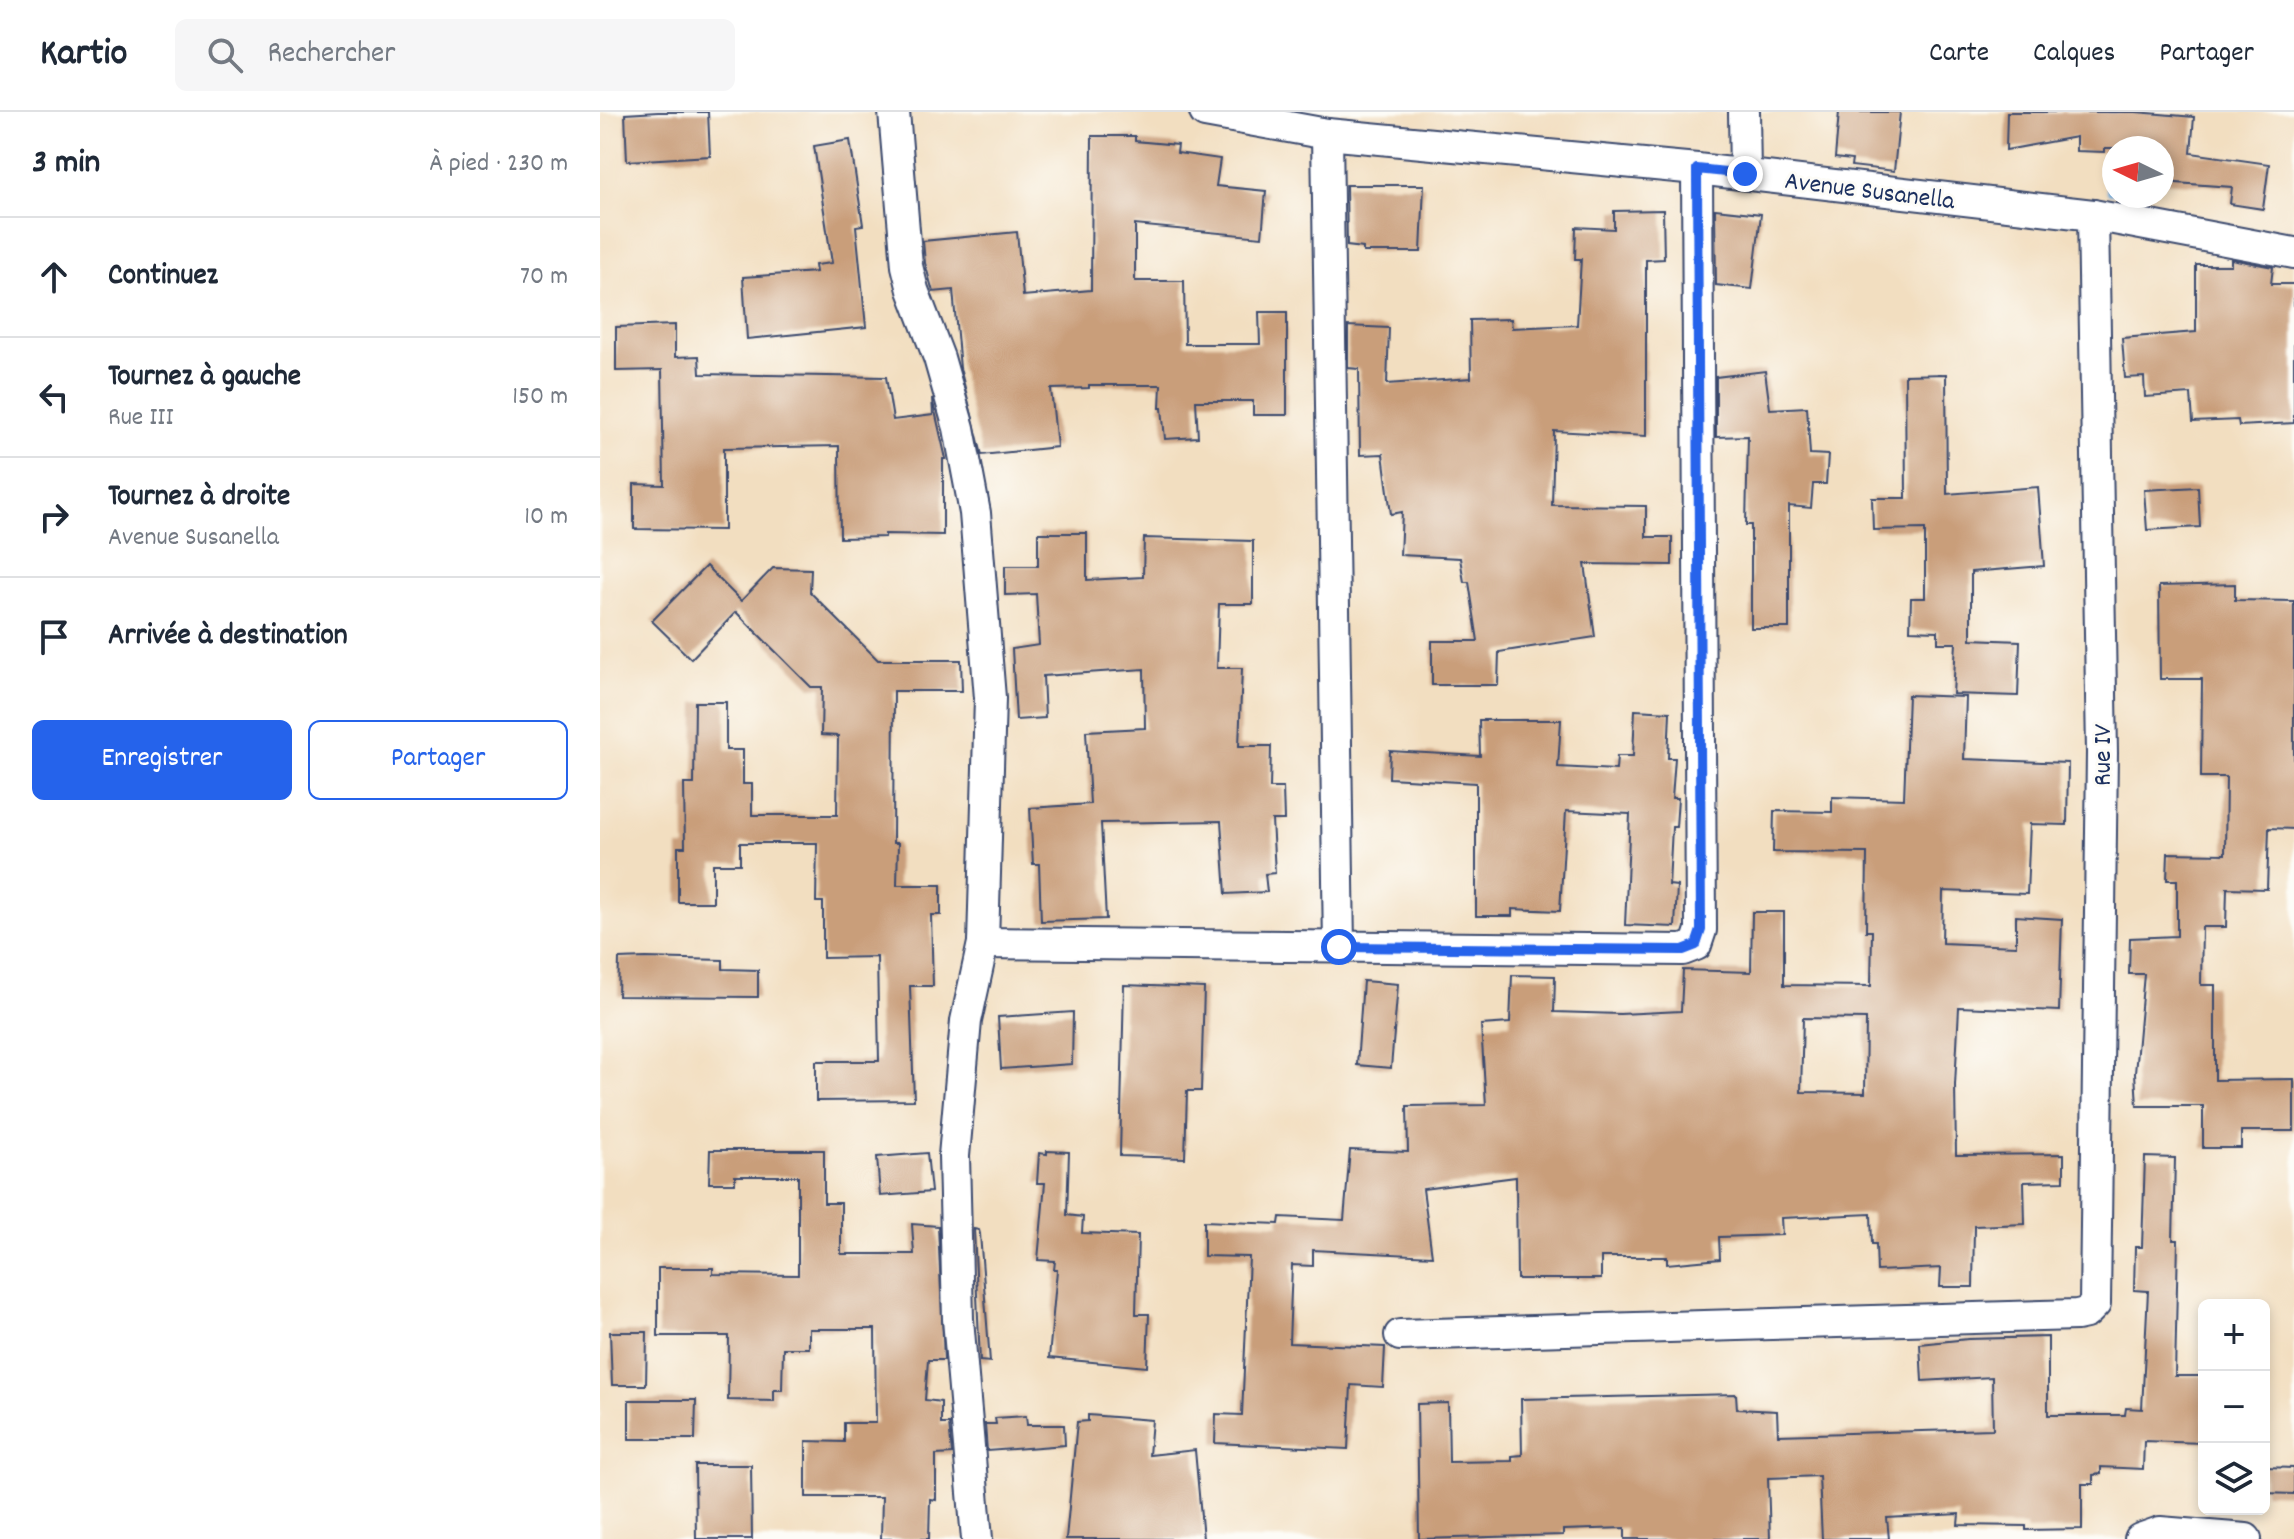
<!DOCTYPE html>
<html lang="fr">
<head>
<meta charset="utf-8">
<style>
  body { margin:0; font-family:Dekko,sans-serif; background:#f6f6f7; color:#1f2937 }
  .controls { position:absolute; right:24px; bottom:24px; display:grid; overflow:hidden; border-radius:12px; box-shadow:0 4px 12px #0003 }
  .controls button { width:72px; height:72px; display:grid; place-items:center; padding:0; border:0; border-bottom:2px solid #e0e1e3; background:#fff; color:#1f2937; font:40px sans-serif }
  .compass { position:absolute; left:1502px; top:24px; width:72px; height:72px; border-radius:50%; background:#fff; box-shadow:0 4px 12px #0003; rotate:275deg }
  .stop { position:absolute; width:24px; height:24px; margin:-18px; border:6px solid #2563eb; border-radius:50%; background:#fff }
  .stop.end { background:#2563eb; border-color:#fff; box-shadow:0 2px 8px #0008 }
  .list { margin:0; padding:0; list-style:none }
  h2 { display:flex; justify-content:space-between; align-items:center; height:104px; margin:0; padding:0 32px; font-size:34px }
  h2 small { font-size:26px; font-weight:400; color:#747a83 }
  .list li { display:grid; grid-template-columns:52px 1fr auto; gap:24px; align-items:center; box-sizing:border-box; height:120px; padding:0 32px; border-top:2px solid #e0e1e3 }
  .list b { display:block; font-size:30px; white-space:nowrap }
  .list p { margin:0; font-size:26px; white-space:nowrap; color:#747a83 }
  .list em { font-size:26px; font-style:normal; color:#747a83 }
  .actions { display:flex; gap:16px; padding:24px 32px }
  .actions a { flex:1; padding:18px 0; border:2px solid #2563eb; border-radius:12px; text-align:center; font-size:28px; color:#2563eb }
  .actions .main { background:#2563eb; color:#fff }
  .icon { flex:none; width:44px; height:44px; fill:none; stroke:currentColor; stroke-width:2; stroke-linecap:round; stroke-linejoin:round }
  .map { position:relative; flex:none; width:1694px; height:1427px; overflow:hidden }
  header { display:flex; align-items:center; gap:48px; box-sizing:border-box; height:112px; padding:0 40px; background:#fff; border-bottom:2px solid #e0e1e3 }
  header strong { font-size:38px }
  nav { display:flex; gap:44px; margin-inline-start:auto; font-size:28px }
  .search { width:560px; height:72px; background:#f6f6f7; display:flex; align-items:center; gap:20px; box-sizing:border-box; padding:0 28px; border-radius:12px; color:#747a83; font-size:30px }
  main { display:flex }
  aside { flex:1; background:#fff }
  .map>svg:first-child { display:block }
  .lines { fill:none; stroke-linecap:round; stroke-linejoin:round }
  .stream { stroke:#6eb0e3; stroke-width:10 }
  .building { fill:#c99e7a; fill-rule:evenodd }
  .street-casing { stroke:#3b496d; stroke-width:34 }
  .street { stroke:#fff; stroke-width:30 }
  .route { stroke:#2563eb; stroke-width:10 }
  .labels { text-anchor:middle; stroke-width:6; stroke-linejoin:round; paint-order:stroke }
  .street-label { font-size:26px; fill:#1b2f5e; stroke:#fdfcf7 }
</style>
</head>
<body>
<header>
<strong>Kartio</strong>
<div class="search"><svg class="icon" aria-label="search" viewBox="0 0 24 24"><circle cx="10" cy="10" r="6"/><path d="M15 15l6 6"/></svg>Rechercher</div>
<nav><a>Carte</a><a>Calques</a><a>Partager</a></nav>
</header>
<main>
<aside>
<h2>3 min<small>À pied · 230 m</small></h2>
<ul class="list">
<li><svg class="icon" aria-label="ahead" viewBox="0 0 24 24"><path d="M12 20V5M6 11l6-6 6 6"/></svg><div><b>Continuez</b></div><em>70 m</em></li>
<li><svg class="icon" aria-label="left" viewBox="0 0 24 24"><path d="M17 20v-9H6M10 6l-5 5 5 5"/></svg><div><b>Tournez à gauche</b><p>Rue III</p></div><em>150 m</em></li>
<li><svg class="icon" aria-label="right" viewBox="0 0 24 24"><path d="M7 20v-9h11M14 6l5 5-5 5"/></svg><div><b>Tournez à droite</b><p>Avenue Susanella</p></div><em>10 m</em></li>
<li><svg class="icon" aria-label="arrive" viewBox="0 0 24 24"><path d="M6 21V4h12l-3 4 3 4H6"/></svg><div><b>Arrivée à destination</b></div></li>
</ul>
<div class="actions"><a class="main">Enregistrer</a><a>Partager</a></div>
</aside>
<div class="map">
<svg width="1694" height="1427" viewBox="0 0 1694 1427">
  <rect width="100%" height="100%" fill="#fdfcf7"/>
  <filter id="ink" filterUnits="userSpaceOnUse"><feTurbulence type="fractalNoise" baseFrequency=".0125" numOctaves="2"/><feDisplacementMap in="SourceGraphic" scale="16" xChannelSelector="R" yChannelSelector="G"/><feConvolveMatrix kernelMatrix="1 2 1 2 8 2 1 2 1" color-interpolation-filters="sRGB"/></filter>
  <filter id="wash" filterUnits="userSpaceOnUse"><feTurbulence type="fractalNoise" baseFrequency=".006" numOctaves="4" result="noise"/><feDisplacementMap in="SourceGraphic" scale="32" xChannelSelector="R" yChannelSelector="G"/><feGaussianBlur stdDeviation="1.8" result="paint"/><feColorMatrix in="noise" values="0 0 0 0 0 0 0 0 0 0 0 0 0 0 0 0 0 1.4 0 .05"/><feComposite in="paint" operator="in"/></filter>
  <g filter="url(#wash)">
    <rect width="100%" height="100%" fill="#f2dec0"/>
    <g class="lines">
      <!-- stream -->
      <path class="stream" d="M1511,78L1513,0"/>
    </g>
    <g id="blocks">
      <!-- building -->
      <g class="building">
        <path d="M58,0H108L110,44L27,49L25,2Z"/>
        <path d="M1239,0H1300L1294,59L1251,54L1252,48L1235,46Z"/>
        <path d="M1407,0H1536L1594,5L1591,41L1669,52L1663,97L1630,92L1632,75L1562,70V36H1505V40L1476,39V25L1406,38Z"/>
        <path d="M492,24H535V29L578,33L577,41L620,47L616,74L666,79L662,125L535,113V169H584L585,232H660L659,200H687V303H653V289H596L598,325L565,327L562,296H560L561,273H489V276L451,277L457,335L382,343L360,256L353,178L333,180L325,151L323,129L417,120L423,184L491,178Z"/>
        <path d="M250,28L263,113L256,114L266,215L147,227L143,165L216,160L215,153L232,151L214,34Z"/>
        <path d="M746,73H824L821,140H763V136L747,134Z"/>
        <path d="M1115,97L1161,102L1152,177L1116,173Z"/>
        <path d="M1063,98L1064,147L1046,148V324L954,319L952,393L1046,394V425H1072V453L985,452L995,525L899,540L898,573H832V529H878L869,470H864L860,446L800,443L802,400L791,402L783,342L760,343L759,257L748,256V214L789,216L787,272L871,266L870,208L911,207L912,216L977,213L981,147H975L976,115L1014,117V99Z"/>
        <path d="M1631,147L1673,155L1671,172H1694V311L1639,314L1638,308L1593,310L1591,282L1545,285L1544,265L1525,266L1522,226L1596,220V153H1631Z"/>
        <path d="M75,213V245L99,244L100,262L286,265L293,308L333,303L332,286L346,347H343V423L285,422V425L240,426L239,334L124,336V418L34,417V372L64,373L62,258L16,259V215Z"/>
        <path d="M1165,259L1170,297L1207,295L1210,342L1228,343L1226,372H1213L1211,396L1189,394V516H1151V413H1146L1148,324L1116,325V265Z"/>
        <path d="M1346,262L1347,382L1438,375L1444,454L1371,460V527L1420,529L1418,584L1353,582L1356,531H1338V519L1310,518L1311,486H1325V417L1273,418L1272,386H1306L1305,263Z"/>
        <path d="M1598,375L1600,415L1547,418L1544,378Z"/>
        <path d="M438,421H487V468L543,465L544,426L653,429V492H619L617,556H642L639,634H671L670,676H683L684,708H672L675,761L665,762L667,780L626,782L621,709L501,711L506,807L441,809L439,752H433L430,696L490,692L486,619L545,616L544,557L443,564L445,606L416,608L412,537L439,533L436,482L405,483V454H438Z"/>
        <path d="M106,454L141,489L173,456L211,457L210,480L278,548H361L362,579H294L293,731H298L297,773H341V803H331L333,874H310L314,988L216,989V949H279L277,845L223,846V790H216L217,731H140V752H113V790H78V735H85L84,672H94L95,590H126V638H143V672H152V703H237L238,624L221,623L222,575H211L136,500L91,547L52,509Z"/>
        <path d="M1635,472V488L1694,489V717L1669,716L1667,777L1627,776L1626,815H1602L1601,873H1615V968L1694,967V1019H1641V1036H1603V994H1537L1535,961L1544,862H1529L1530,826L1577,824V768H1567L1568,741L1625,742L1626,665H1601L1602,567H1560L1559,474Z"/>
        <path d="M1308,583L1366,585L1364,647L1468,651L1467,713L1430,712L1427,782L1343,779L1342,831L1416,834V804L1462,807L1459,899L1359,895L1355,973L1356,1043L1464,1042V1069L1424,1070L1425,1112L1374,1114L1373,1175H1340L1341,1156L1277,1159L1276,1132H1272L1271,1102L1181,1106L1182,1123L1119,1125L1120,1147L1067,1152V1145H1001V1167H917L916,1065L823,1077L832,1144L713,1138V1154L692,1153L689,1231L785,1235L783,1275L751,1273L748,1337L615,1331L616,1302L642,1303L649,1145L604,1144V1109L679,1112L680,1105L744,1108L750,1038L808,1040L807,994L886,993L881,913L910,911L912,863L955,864L954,900L1020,902L1081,899L1083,858L1151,860L1152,800H1184V873L1271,874L1272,819H1266L1267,741L1173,740L1174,699L1232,700V685L1304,687ZM1203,906L1266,907L1265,981L1201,980Z"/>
        <path d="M1035,598L1070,600L1068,646H1075L1072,686H1078L1076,715H1072L1069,773L1077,774L1075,815L1025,813L1030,702L966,699L960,799L912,797V804H876V671L789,666L790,639L880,644L879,608H961L958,655L1016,658L1017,644H1033Z"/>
        <path d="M46,846L123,848V857L158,858V885L18,884L19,847Z"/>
        <path d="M763,869L798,872L791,956L757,953Z"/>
        <path d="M524,873L604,876L601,979H587L585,1046L520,1044Z"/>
        <path d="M473,900L472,952L401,957L398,905Z"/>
        <path d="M110,1038H224V1091H241V1142H314L312,1112L338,1114L344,1248H328L325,1288L341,1290V1312H349L352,1342L336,1343V1388L330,1387L329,1427H281L282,1385H206V1329L244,1330V1311H276L275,1217H209V1236H183L182,1278H174V1289L128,1288L129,1224H58V1156H113V1162L198,1163V1064H135V1071H109Z"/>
        <path d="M447,1039L469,1040L467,1103L483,1105L482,1121L538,1123L536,1202H549L547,1255L449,1246L457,1158H454L455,1149L438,1148L445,1071H437L439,1041L447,1042Z"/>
        <path d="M327,1041L331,1080L280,1084L277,1045Z"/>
        <path d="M1545,1045L1575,1046L1573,1128H1578L1575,1264H1604V1331L1544,1329L1543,1357L1501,1355V1362L1493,1363V1372H1482V1417L1426,1418V1414L1358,1413L1359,1402L1287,1406L1289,1427H1222L1219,1364L1168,1366L1170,1427H1025V1416L963,1418V1423L819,1427L817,1292L848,1291L849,1350L912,1349V1344L922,1343L921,1287L1136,1282L1137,1297L1177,1299L1178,1323L1393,1317L1392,1265L1322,1269L1320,1232L1368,1227L1448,1225V1303H1525L1526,1296L1542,1297L1548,1179L1534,1178L1535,1135H1542Z"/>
        <path d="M374,1117L379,1118L380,1122L390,1250L380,1249Z"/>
        <path d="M10,1220H47L46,1273H12Z"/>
        <path d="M29,1288H96L95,1327H29Z"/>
        <path d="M488,1303L552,1308L549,1343L595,1338L603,1427H466L477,1310L488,1309Z"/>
        <path d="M426,1304L427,1313H464L465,1333L387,1339L385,1312H396L395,1306Z"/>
        <path d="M95,1353H151L152,1427H96Z"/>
        <path d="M1664,1355L1694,1356V1382L1664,1381Z"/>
      </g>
    </g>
  </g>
  <g filter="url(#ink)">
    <use href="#blocks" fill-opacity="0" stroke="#3b496d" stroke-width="2"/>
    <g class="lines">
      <!-- street casing -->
      <g class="street-casing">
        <g id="street">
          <path d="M294,0L307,154L313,178L339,246L359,316L375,401L390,586L383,831L366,909L354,1044L358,1207L377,1427"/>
          <path d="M605,0L727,22L1097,57L1493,103L1694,141"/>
          <path d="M1144,0L1145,62"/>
          <path d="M727,22L739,835"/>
          <path d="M383,831L1083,838L1096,833L1101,818L1097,57"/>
          <path d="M800,1223L1477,1203L1486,1201L1495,1192L1502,641L1493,103"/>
          <path d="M1540,1427L1560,1420L1646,1427"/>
        </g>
      </g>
      <!-- street -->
      <use href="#street" class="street"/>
    </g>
  </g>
  <g class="lines" filter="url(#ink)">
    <!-- route -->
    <path class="route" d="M739,835L1083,838L1096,833L1101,818L1097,57L1145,62"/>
  </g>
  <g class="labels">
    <!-- street labels -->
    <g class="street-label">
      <text transform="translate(1270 77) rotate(7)" y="9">Avenue Susanella</text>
      <text transform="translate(1501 643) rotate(-90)" y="9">Rue IV</text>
    </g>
  </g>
</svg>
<div class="controls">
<button>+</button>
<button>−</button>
<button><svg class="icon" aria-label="layers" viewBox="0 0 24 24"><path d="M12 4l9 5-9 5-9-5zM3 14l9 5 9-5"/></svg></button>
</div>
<svg class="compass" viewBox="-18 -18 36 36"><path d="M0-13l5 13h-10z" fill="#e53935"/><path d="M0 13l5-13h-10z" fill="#747a83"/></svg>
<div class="stop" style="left:739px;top:835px"></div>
<div class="stop end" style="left:1145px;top:62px"></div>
</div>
</main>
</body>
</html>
